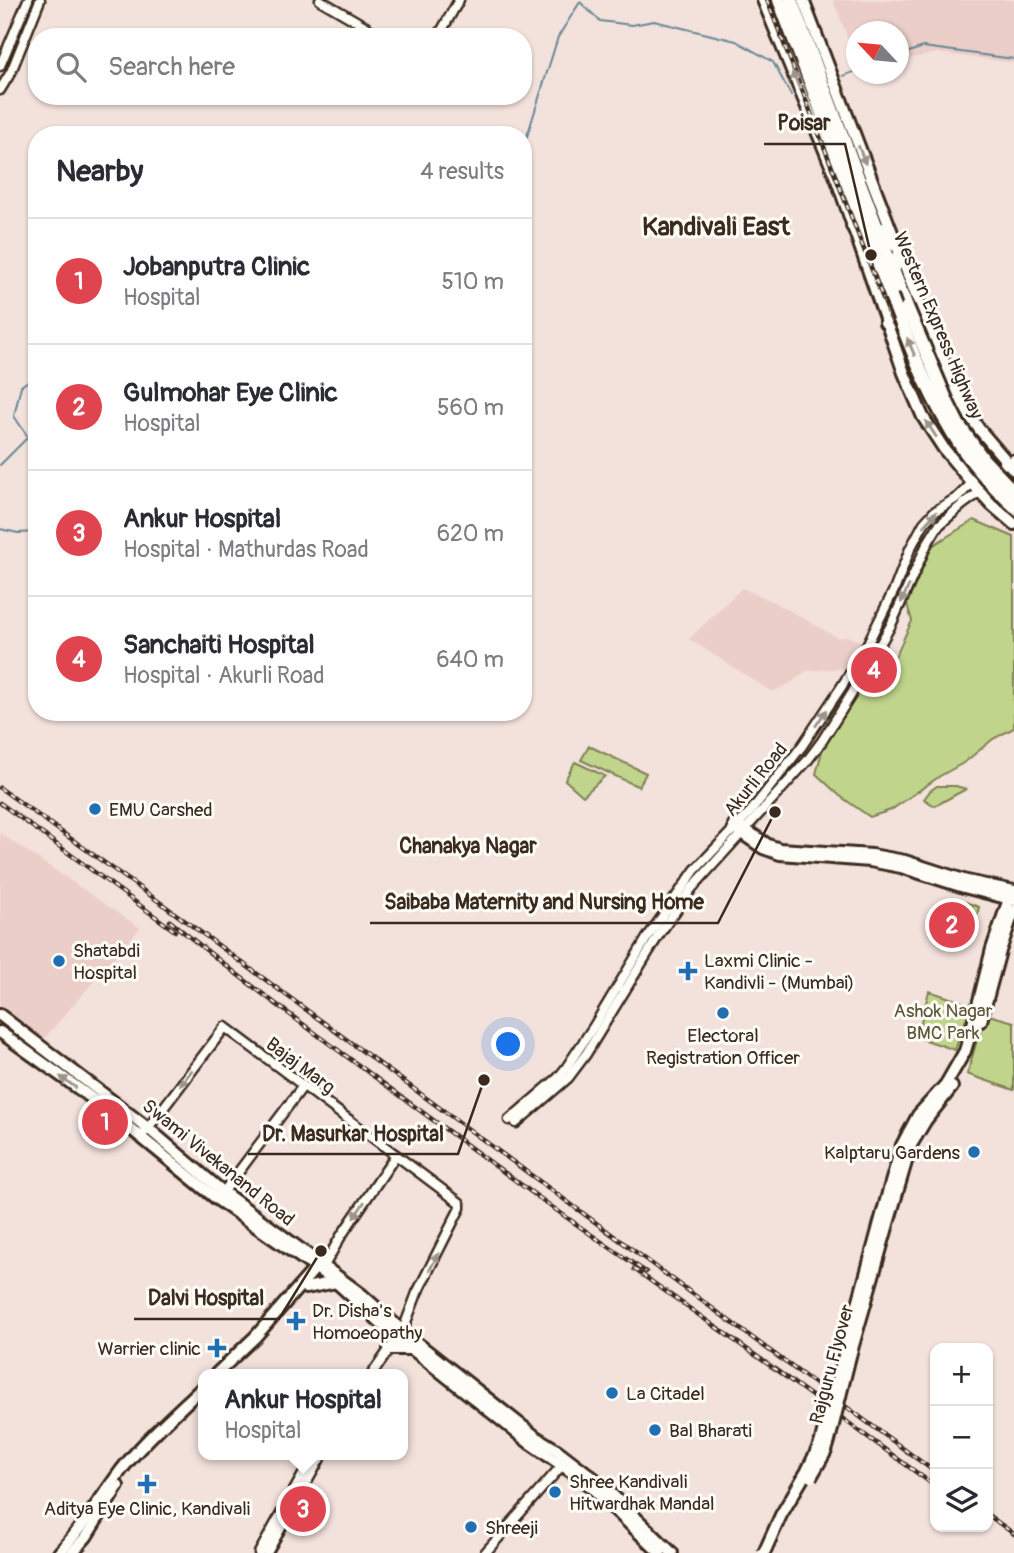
<!DOCTYPE html>
<html lang="en">
<head>
<meta charset="utf-8">
<style>
  body { margin:0; font-family:Pangolin,sans-serif; background:#f2f2f3; color:#2b2b33 }
  .controls { position:absolute; right:21px; bottom:21px; display:grid; overflow:hidden; border-radius:14px; box-shadow:0 2px 5px #0004 }
  .controls button { width:63px; height:63px; display:grid; place-items:center; padding:0; border:0; border-bottom:2px solid #e1e1e2; background:#fff; color:#2b2b33; font:35px sans-serif }
  .compass { position:absolute; left:846px; top:21px; width:63px; height:63px; border-radius:50%; background:#fff; box-shadow:0 2px 5px #0004; rotate:296deg }
  .you { position:absolute; left:509px; top:1045px; width:24px; height:24px; margin:-18px; border:5px solid #fff; border-radius:50%; background:#1a73e8; box-shadow:0 0 0 10px #1a73e833 }
  .badge { display:grid; place-items:center; width:46px; height:46px; border-radius:50%; background:#2563eb; color:#fff; font-size:23px; font-weight:700 }
  .pin { position:absolute; translate:-50% -50%; border:4px solid #fff; box-shadow:0 2px 7px #0006 }
  .popup { position:absolute; left:198px; top:1369px; width:210px; height:91px; box-sizing:border-box; display:grid; place-content:center; border-radius:14px; background:#fff; filter:drop-shadow(0 2px 5px #0005); font-size:23px; white-space:nowrap; color:#7c7c81 }
  .popup b { font-size:26px; color:#2b2b33 }
  .popup::after { content:''; position:absolute; left:50%; top:100%; margin-left:-14px; border:14px solid transparent; border-top-color:#fff }
  .list { margin:0; padding:0; list-style:none }
  h2 { display:flex; justify-content:space-between; align-items:center; height:91px; margin:0; padding:0 28px; font-size:30px }
  h2 small { font-size:23px; font-weight:400; color:#7c7c81 }
  .list li { display:grid; grid-template-columns:46px 1fr auto; gap:21px; align-items:center; box-sizing:border-box; height:126px; padding:0 28px; border-top:2px solid #e1e1e2 }
  .list b { display:block; font-size:26px; white-space:nowrap }
  .list p { margin:0; font-size:23px; white-space:nowrap; color:#7c7c81 }
  .list em { font-size:23px; font-style:normal; color:#7c7c81 }
  .icon { flex:none; width:38px; height:38px; fill:none; stroke:currentColor; stroke-width:2; stroke-linecap:round; stroke-linejoin:round }
  .map { position:relative; flex:none; width:1014px; height:1553px; overflow:hidden }
  .search { position:absolute; background:#fff; box-shadow:0 2px 5px #0004; left:28px; top:28px; width:504px; height:77px; display:flex; align-items:center; gap:18px; box-sizing:border-box; padding:0 24px; border-radius:28px; color:#7c7c81; font-size:26px }
  .panel { position:absolute; background:#fff; box-shadow:0 2px 5px #0004; left:28px; top:126px; width:504px; height:595px; border-radius:28px }
  .map>svg:first-child { display:block }
  .built { fill:#eccec9 }
  .green { fill:#c0d58b; stroke:#7e8054; stroke-width:2 }
  .lines { fill:none; stroke-linecap:round; stroke-linejoin:round }
  .stream { stroke:#678895; stroke-width:2 }
  .minor-casing { stroke:#3b2a1e; stroke-width:13 }
  .major-casing { stroke:#3b2a1e; stroke-width:16 }
  .highway-casing { stroke:#3b2a1e; stroke-width:18 }
  .minor { stroke:#fdfcf7; stroke-width:8 }
  .major { stroke:#fdfcf7; stroke-width:10 }
  .highway { stroke:#fdfcf7; stroke-width:12 }
  .rail-casing { stroke:#3b2a1e; stroke-width:4.5 }
  .rail { stroke:#fdfcf7; stroke-width:2; stroke-dasharray:5; stroke-linecap:butt }
  .major-bridge-casing { stroke:#3b2a1e; stroke-width:16; stroke-linecap:butt }
  .highway-bridge-casing { stroke:#3b2a1e; stroke-width:18; stroke-linecap:butt }
  .major-bridge { stroke:#fdfcf7; stroke-width:10 }
  .highway-bridge { stroke:#fdfcf7; stroke-width:12 }
  .oneway { fill:#9c938a }
  .poi-dot { fill:#1f6fb2; stroke:#fdfcf7; stroke-width:2.5 }
  .labels { text-anchor:middle; stroke-width:6; stroke-linejoin:round; paint-order:stroke }
  .street-label { font-size:19px; fill:#3b2a1e; stroke:#fdfcf7 }
  .poi-label { font-size:19px; fill:#3b2a1e; stroke:#fdfcf7; text-anchor:start }
  .park-label { font-size:19px; fill:#5c5539; stroke:#fdfcf7 }
  .neighbourhood-label { font-size:21px; font-weight:bold; fill:#3b2a1e; stroke:#fdfcf7 }
  .district-label { font-size:26px; font-weight:bold; fill:#3b2a1e; stroke:#fdfcf7 }
  .leader { fill:none; stroke:#3b2a1e; stroke-width:2.5 }
  .callout-dot { fill:#3b2a1e; stroke:#fdfcf7; stroke-width:2.5 }
  .callout-label { font-size:21px; text-anchor:middle; font-weight:bold; fill:#3b2a1e; stroke:#fdfcf7; stroke-width:6; stroke-linejoin:round; paint-order:stroke }
</style>
</head>
<body>
<div class="map">
<svg width="1014" height="1553" viewBox="0 0 1014 1553">
  <rect width="100%" height="100%" fill="#f3e1dc"/>
  <filter id="ink" filterUnits="userSpaceOnUse"><feTurbulence type="fractalNoise" baseFrequency=".0143" numOctaves="2"/><feDisplacementMap in="SourceGraphic" scale="14" xChannelSelector="R" yChannelSelector="G"/><feConvolveMatrix kernelMatrix="1 2 1 2 8 2 1 2 1" color-interpolation-filters="sRGB"/></filter>
  <g filter="url(#ink)">
    <!-- built -->
    <g class="built">
      <path d="M833,0H1014V63L937,53L899,61L898,32H856V59Z"/>
      <path d="M742,588L774,602L838,638L846,636L861,642L846,668L806,671L791,683L772,692L689,639Z"/>
      <path d="M0,833L140,928L43,1040L0,1008Z"/>
    </g>
    <!-- green -->
    <g class="green">
      <path d="M974,520L1014,537V728L993,739L965,762L940,776L891,810L870,817L840,796L816,774L824,744L861,681L886,676L912,621L907,604L932,546Z"/>
      <path d="M589,746L646,773L639,787L581,760Z"/>
      <path d="M575,762L605,776L583,796L565,780Z"/>
      <path d="M937,786H956L966,789L935,806L924,799L930,791Z"/>
      <path d="M956,899L979,907L976,920L952,915Z"/>
      <path d="M929,991L971,1005L955,1050L917,1037Z"/>
      <path d="M985,1014L1014,1022V1090L967,1074Z"/>
    </g>
    <g class="lines">
      <!-- stream -->
      <g class="stream">
        <path d="M898,56L923,47L1014,59"/>
        <path d="M843,76L856,71"/>
        <path d="M523,217L527,182L524,146L558,37L580,2L600,21L632,25L654,21L736,41L773,62L791,95"/>
        <path d="M0,465L28,437L14,416L21,386L37,375"/>
        <path d="M0,529L18,533L37,532"/>
      </g>
      <!-- minor casing -->
      <g class="minor-casing">
        <g id="minor">
          <path d="M320,0L363,25L380,37"/>
          <path d="M438,37L459,0"/>
          <path d="M0,66L28,0"/>
          <path d="M0,90L11,72L40,0"/>
          <path d="M509,1120L558,1078L566,1068L594,1026L647,938L695,870L751,811L802,746L842,686L868,643L895,588L910,549L924,523L934,512L958,497L972,483L1014,459"/>
          <path d="M516,1123L568,1078L586,1054L660,933L692,888L807,761L822,741L851,695L891,625L927,544L938,526L962,505L984,489"/>
          <path d="M145,1132L225,1027L460,1203V1208L417,1293L403,1330L372,1374"/>
          <path d="M222,1194L303,1086"/>
          <path d="M324,1266L341,1236L396,1155"/>
          <path d="M259,1553L314,1455"/>
          <path d="M267,1553L322,1455"/>
          <path d="M485,1553L564,1463"/>
        </g>
      </g>
      <!-- major casing -->
      <g class="major-casing">
        <g id="major">
          <path d="M763,0L837,180L904,373L923,417L944,449L972,483L992,505L1014,524"/>
          <path d="M803,0L914,290L952,381L964,407L979,429L1014,470"/>
          <path d="M1014,891L967,881L905,861L872,855L780,849L768,845L738,825H734V828L763,848L780,854L870,861L901,867L964,887L1014,900"/>
          <path d="M0,1015L149,1129L223,1192L361,1294L407,1335L536,1437L557,1450L600,1483L672,1553"/>
          <path d="M981,1021L1000,951L1014,910"/>
          <path d="M0,1032L104,1107L218,1200L336,1282L397,1337L531,1444L586,1482L660,1553"/>
          <path d="M888,1193L902,1145L918,1115L946,1084L965,1051L974,1021L992,949L1011,893"/>
          <path d="M896,1196L911,1145L926,1120L952,1087"/>
          <path d="M306,1288L336,1282"/>
          <path d="M389,1349H412"/>
          <path d="M216,1374L256,1336L318,1265"/>
          <path d="M59,1553C83,1527 101,1497 122,1469C146,1439 176,1413 203,1387"/>
          <path d="M72,1553L86,1537L118,1486"/>
        </g>
      </g>
      <!-- highway casing -->
      <g class="highway-casing">
        <g id="highway">
          <path d="M779,0L855,200L875,255L891,296L886,322"/>
          <path d="M791,0L907,307"/>
          <path d="M853,226L867,247"/>
          <path d="M881,229L887,237L897,246"/>
          <path d="M893,270L900,254"/>
        </g>
      </g>
      <!-- minor -->
      <use href="#minor" class="minor"/>
      <!-- major -->
      <use href="#major" class="major"/>
      <!-- highway -->
      <use href="#highway" class="highway"/>
      <!-- rail casing -->
      <g class="rail-casing">
        <g id="rail">
          <path d="M767,0L891,319C917,365 944,410 977,451C989,465 1002,478 1014,491"/>
          <path d="M0,788L165,906L935,1472"/>
          <path d="M0,803L175,931"/>
          <path d="M170,921C242,980 316,1034 391,1089C475,1151 559,1214 646,1272"/>
          <path d="M634,1269L772,1367L935,1486"/>
          <path d="M988,1515L1014,1534"/>
        </g>
      </g>
      <!-- rail -->
      <use href="#rail" class="rail"/>
      <!-- major-bridge casing -->
      <g class="major-bridge-casing">
        <g id="major-bridge">
          <path d="M811,1477L826,1451L829,1441L850,1356L896,1196"/>
          <path d="M764,1553L781,1515L807,1471L820,1444L888,1193"/>
        </g>
      </g>
      <!-- highway-bridge casing -->
      <g class="highway-bridge-casing">
        <g id="highway-bridge">
          <path d="M891,296C911,349 931,402 963,449C977,469 996,489 1014,506"/>
          <path d="M907,307L948,404L958,424L983,459L1014,492"/>
        </g>
      </g>
      <!-- major-bridge -->
      <use href="#major-bridge" class="major-bridge"/>
      <!-- highway-bridge -->
      <use href="#highway-bridge" class="highway-bridge"/>
    </g>
    <!-- one-way arrows -->
    <defs><path id="oneway-solid" d="M-6-.8H1V-3.2L6.5 0L1 3.2V.8H-6Z" transform="scale(1.75)"/></defs>
    <g class="oneway">
      <use href="#oneway-solid" transform="translate(796 80) rotate(-112)"/>
      <use href="#oneway-solid" transform="translate(862 155) rotate(69)"/>
      <use href="#oneway-solid" transform="translate(911 347) rotate(-113)"/>
      <use href="#oneway-solid" transform="translate(931 429) rotate(-123)"/>
      <use href="#oneway-solid" transform="translate(930 519) rotate(-48)"/>
      <use href="#oneway-solid" transform="translate(905 594) rotate(115)"/>
      <use href="#oneway-solid" transform="translate(821 718) rotate(-56)"/>
      <use href="#oneway-solid" transform="translate(186 1078) rotate(127)"/>
      <use href="#oneway-solid" transform="translate(68 1082) rotate(-145)"/>
      <use href="#oneway-solid" transform="translate(359 1210) rotate(124)"/>
      <use href="#oneway-solid" transform="translate(434 1262) rotate(-62)"/>
    </g>
  </g>
  <!-- markers -->
  <g class="poi-dot">
    <circle cx="95" cy="809" r="7"/>
    <circle cx="59" cy="961" r="7"/>
    <path d="M684.5 960.5h7v7h7v7h-7v7h-7v-7h-7v-7h7z"/>
    <circle cx="723" cy="1013" r="7"/>
    <circle cx="974" cy="1152" r="7"/>
    <path d="M292.5 1310.5h7v7h7v7h-7v7h-7v-7h-7v-7h7z"/>
    <path d="M213.5 1337.5h7v7h7v7h-7v7h-7v-7h-7v-7h7z"/>
    <circle cx="612" cy="1393" r="7"/>
    <circle cx="655" cy="1430" r="7"/>
    <path d="M143.5 1473.5h7v7h7v7h-7v7h-7v-7h-7v-7h7z"/>
    <circle cx="555" cy="1492" r="7"/>
    <circle cx="471" cy="1527" r="7"/>
  </g>
  <g class="labels">
    <!-- street labels -->
    <g class="street-label">
      <text transform="translate(939 325) rotate(67)" y="7">Western Express Highway</text>
      <text transform="translate(755 779) rotate(-51)" y="7">Akurli Road</text>
      <text transform="translate(301 1065) rotate(37)" y="7">Bajaj Marg</text>
      <text transform="translate(219 1162) rotate(39)" y="7">Swami Vivekanand Road</text>
      <text transform="translate(831 1364) rotate(-75)" y="7">Rajguru Flyover</text>
    </g>
    <!-- poi labels -->
    <g class="poi-label">
      <text x="109" y="816">EMU Carshed</text>
      <text x="73" y="957">Shatabdi<tspan x="73" dy="22">Hospital</tspan></text>
      <text x="704" y="967">Laxmi Clinic -<tspan x="704" dy="22">Kandivli - (Mumbai)</tspan></text>
      <text x="723" y="1042" text-anchor="middle">Electoral<tspan x="723" dy="22">Registration Officer</tspan></text>
      <text x="960" y="1159" text-anchor="end">Kalptaru Gardens</text>
      <text x="312" y="1317">Dr. Disha's<tspan x="312" dy="22">Homoeopathy</tspan></text>
      <text x="201" y="1355" text-anchor="end">Warrier clinic</text>
      <text x="626" y="1400">La Citadel</text>
      <text x="669" y="1437">Bal Bharati</text>
      <text x="569" y="1488">Shree Kandivali<tspan x="569" dy="22">Hitwardhak Mandal</tspan></text>
      <text x="147" y="1515" text-anchor="middle">Aditya Eye Clinic, Kandivali</text>
      <text x="485" y="1534">Shreeji</text>
    </g>
    <!-- park labels -->
    <g class="park-label">
      <text x="943" y="1017">Ashok Nagar<tspan x="943" dy="22">BMC Park</tspan></text>
    </g>
    <!-- neighbourhood labels -->
    <g class="neighbourhood-label">
      <text x="468" y="853">Chanakya Nagar</text>
    </g>
    <!-- district labels -->
    <g class="district-label">
      <text x="716" y="235">Kandivali East</text>
    </g>
  </g>
  <!-- callouts -->
  <path class="leader" d="M871 255L845 144H764M775 812L718 923H370M484 1080L458 1154H248M321 1251L279 1319H134"/>
  <g class="callout-dot">
    <circle cx="871" cy="255" r="7"/>
    <circle cx="775" cy="812" r="7"/>
    <circle cx="484" cy="1080" r="7"/>
    <circle cx="321" cy="1251" r="7"/>
  </g>
  <g class="callout-label">
    <text x="804" y="130">Poisar</text>
    <text x="544" y="909">Saibaba Maternity and Nursing Home</text>
    <text x="353" y="1141">Dr. Masurkar Hospital</text>
    <text x="206" y="1305">Dalvi Hospital</text>
  </g>
</svg>
<div class="controls">
<button>+</button>
<button>−</button>
<button><svg class="icon" aria-label="layers" viewBox="0 0 24 24"><path d="M12 4l9 5-9 5-9-5zM3 14l9 5 9-5"/></svg></button>
</div>
<svg class="compass" viewBox="-18 -18 36 36"><path d="M0-13l5 13h-10z" fill="#e53935"/><path d="M0 13l5-13h-10z" fill="#7c7c81"/></svg>
<div class="you"></div>
<div class="pin badge" style="left:105px;top:1122px;background:#e0444e">1</div>
<div class="pin badge" style="left:952px;top:925px;background:#e0444e">2</div>
<div class="pin badge" style="left:303px;top:1509px;background:#e0444e">3</div>
<div class="popup"><b>Ankur Hospital</b>Hospital</div>
<div class="pin badge" style="left:874px;top:670px;background:#e0444e">4</div>
<div class="search"><svg class="icon" aria-label="search" viewBox="0 0 24 24"><circle cx="10" cy="10" r="6"/><path d="M15 15l6 6"/></svg>Search here</div>
<section class="panel">
<h2>Nearby<small>4 results</small></h2>
<ul class="list">
<li><span class="badge" style="background:#e0444e">1</span><div><b>Jobanputra Clinic</b><p>Hospital</p></div><em>510 m</em></li>
<li><span class="badge" style="background:#e0444e">2</span><div><b>Gulmohar Eye Clinic</b><p>Hospital</p></div><em>560 m</em></li>
<li><span class="badge" style="background:#e0444e">3</span><div><b>Ankur Hospital</b><p>Hospital · Mathurdas Road</p></div><em>620 m</em></li>
<li><span class="badge" style="background:#e0444e">4</span><div><b>Sanchaiti Hospital</b><p>Hospital · Akurli Road</p></div><em>640 m</em></li>
</ul>
</section>
</div>
</body>
</html>
